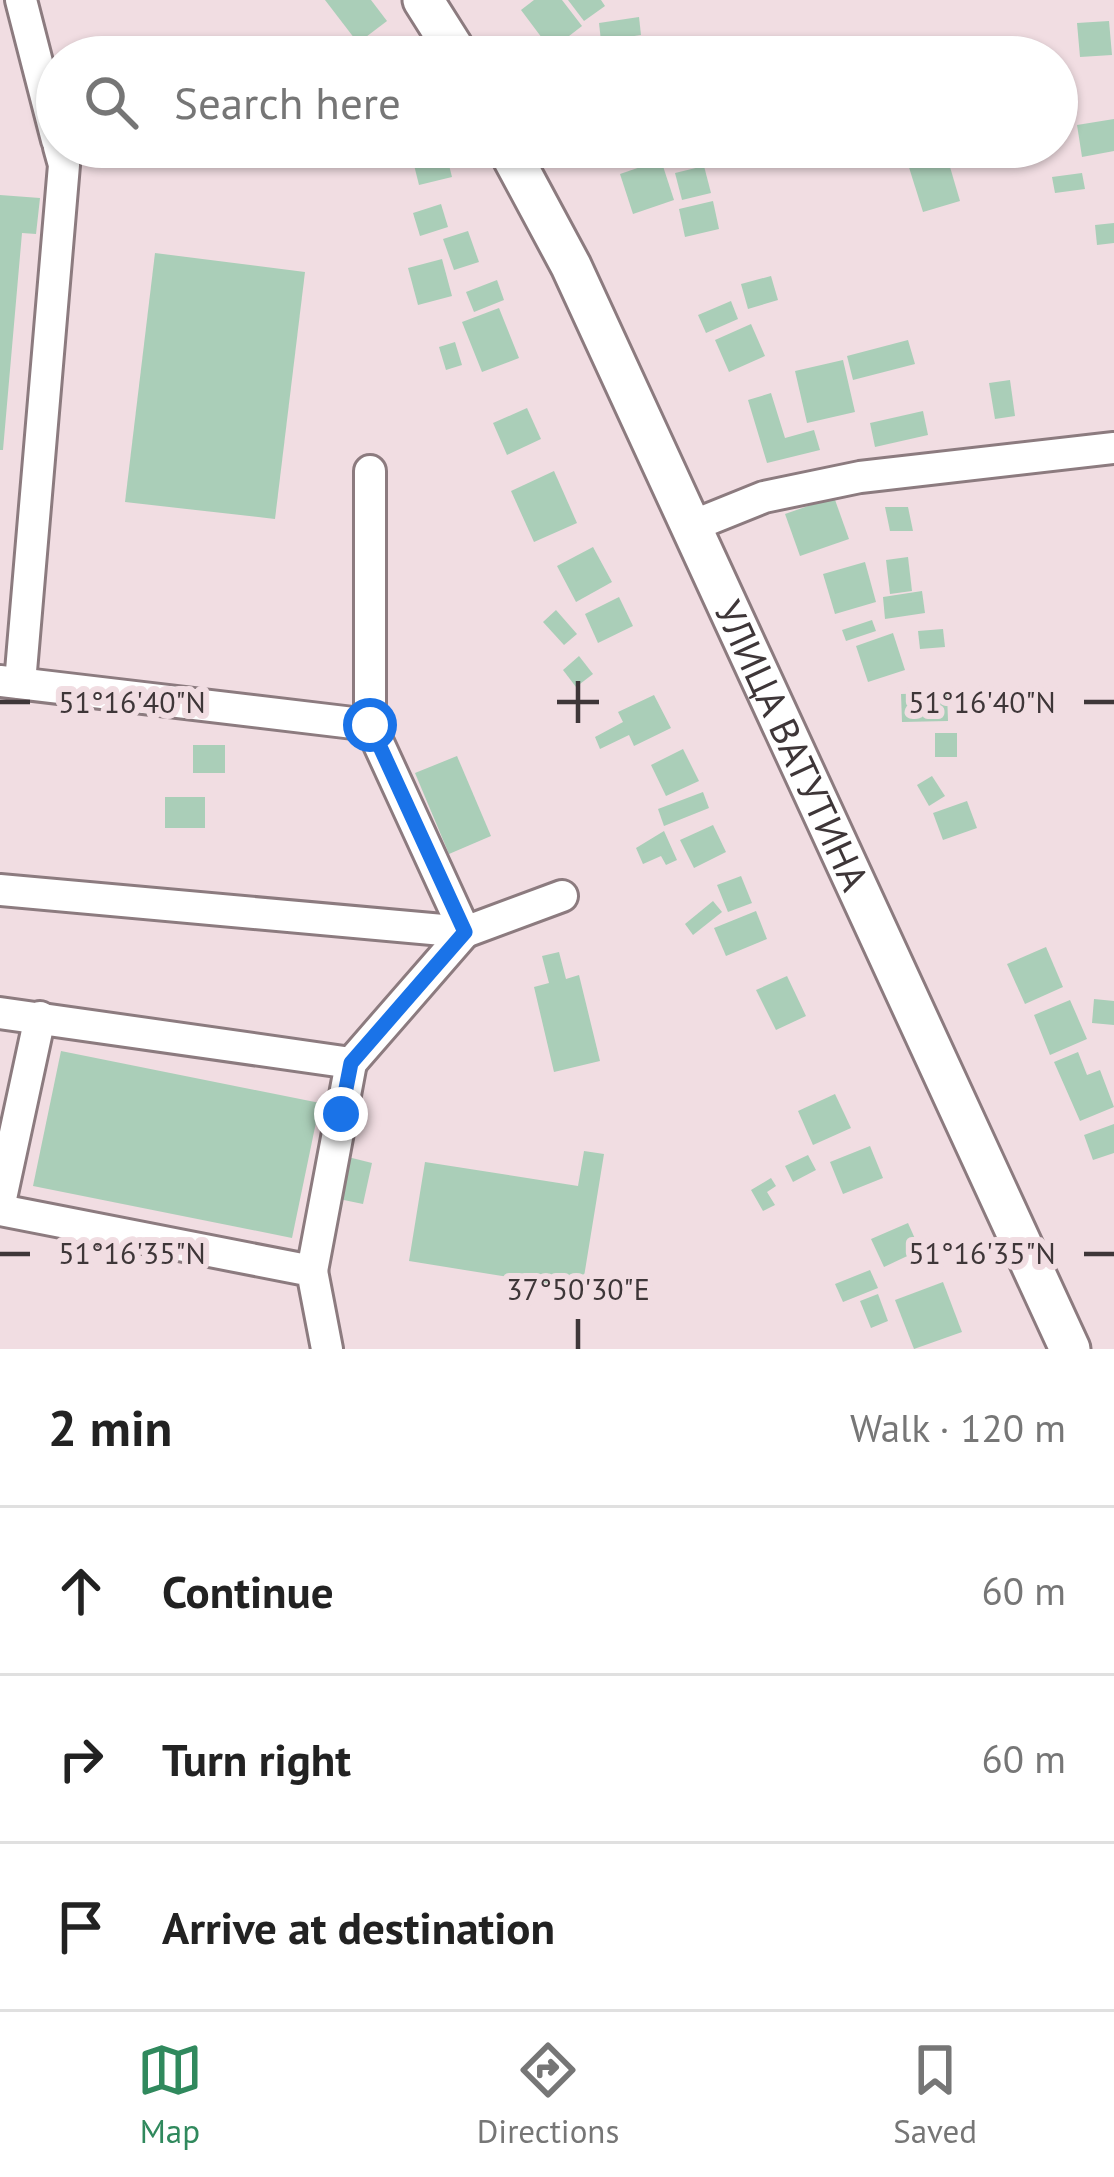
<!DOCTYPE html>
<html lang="en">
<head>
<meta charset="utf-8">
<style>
  body { margin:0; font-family:"PT Sans",sans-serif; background:#f6f6f6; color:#222 }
  .stop { position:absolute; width:36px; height:36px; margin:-27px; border:9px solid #1a73e8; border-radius:50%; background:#fff }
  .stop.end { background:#1a73e8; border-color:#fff; box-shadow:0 3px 12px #0008 }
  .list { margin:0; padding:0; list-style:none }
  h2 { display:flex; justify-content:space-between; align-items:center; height:156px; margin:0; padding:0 48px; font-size:51px }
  h2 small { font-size:39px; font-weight:400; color:#767676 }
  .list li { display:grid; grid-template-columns:78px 1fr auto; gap:36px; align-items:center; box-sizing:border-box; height:168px; padding:0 48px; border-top:3px solid #e0e0e0 }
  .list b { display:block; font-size:45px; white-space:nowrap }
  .list em { font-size:39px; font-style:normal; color:#767676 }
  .icon { flex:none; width:66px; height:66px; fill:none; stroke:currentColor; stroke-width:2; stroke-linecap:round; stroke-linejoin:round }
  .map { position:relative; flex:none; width:1114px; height:1349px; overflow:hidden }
  .search { position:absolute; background:#fff; box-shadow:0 3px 9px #0004; left:36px; right:36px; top:36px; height:132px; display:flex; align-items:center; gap:30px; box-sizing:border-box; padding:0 42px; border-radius:66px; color:#767676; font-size:45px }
  .sheet { height:660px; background:#fff }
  nav { display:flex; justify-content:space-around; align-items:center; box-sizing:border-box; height:168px; border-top:3px solid #e0e0e0; background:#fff; font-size:33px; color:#767676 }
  nav a { display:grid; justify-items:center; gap:6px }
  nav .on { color:#30895d }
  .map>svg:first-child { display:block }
  .building { fill:#aaceb8 }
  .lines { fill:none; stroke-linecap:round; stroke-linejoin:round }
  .minor-casing { stroke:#8c7b7f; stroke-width:36 }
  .major-casing { stroke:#8c7b7f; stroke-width:45 }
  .minor { stroke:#fff; stroke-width:30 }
  .major { stroke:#fff; stroke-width:39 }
  .route { stroke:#1a73e8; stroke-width:15 }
  .ticks { fill:none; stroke:#3e3638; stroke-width:4.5 }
  .labels { text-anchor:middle; stroke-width:12; stroke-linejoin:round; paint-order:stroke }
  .street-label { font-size:39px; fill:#3e3638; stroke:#f1dde2 }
  .ticks-label { font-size:30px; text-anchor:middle; fill:#3e3638; stroke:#f1dde2; stroke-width:12; stroke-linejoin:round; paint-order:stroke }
</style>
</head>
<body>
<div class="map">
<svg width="1114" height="1349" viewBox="0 0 1114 1349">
  <rect width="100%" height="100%" fill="#f1dde2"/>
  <!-- building -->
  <g class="building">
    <path d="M325,0H371L387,21L358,43Z"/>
    <path d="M534,0H562L582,26L551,50L521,10Z"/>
    <path d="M568,0H601L605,6L584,21Z"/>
    <path d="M639,17L641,35L601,41L599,23Z"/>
    <path d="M1109,21L1112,55L1080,57L1077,23Z"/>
    <path d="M350,37L362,51L354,57H325Z"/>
    <path d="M1114,119V151L1082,157L1077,125Z"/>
    <path d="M945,150L960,201L923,212L907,161Z"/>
    <path d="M446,153L452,177L419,185L413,161Z"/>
    <path d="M661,160L674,200L633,214L620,174Z"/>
    <path d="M704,166L711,193L682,200L675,173Z"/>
    <path d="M1082,173L1085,189L1055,193L1052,177Z"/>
    <path d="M0,195L40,198L36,234L22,233L3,450H0Z"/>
    <path d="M713,201L719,229L685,237L679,209Z"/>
    <path d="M441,204L448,227L420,236L413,213Z"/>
    <path d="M1114,223V243L1097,245L1095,225Z"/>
    <path d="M468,231L479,262L454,270L443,239Z"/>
    <path d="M155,253L305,272L275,519L125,502Z"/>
    <path d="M442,259L452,296L418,305L408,268Z"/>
    <path d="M771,276L778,300L748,309L741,284Z"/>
    <path d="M497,280L504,300L474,312L466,292Z"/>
    <path d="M731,301L738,319L706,333L698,315Z"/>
    <path d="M499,308L519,358L482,372L462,322Z"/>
    <path d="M751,324L765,356L729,372L715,340Z"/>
    <path d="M908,340L915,364L853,380L847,356Z"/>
    <path d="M455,342L462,365L446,370L439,347Z"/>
    <path d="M843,360L855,412L807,423L795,371Z"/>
    <path d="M1010,380L1015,416L995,419L989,383Z"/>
    <path d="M771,393L785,438L814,430L820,450L767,463L748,400Z"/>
    <path d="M527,408L541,439L507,455L493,423Z"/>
    <path d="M923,411L928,435L875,447L870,423Z"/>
    <path d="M554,471L577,523L534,542L511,491Z"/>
    <path d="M834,497L849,539L800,556L785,514Z"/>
    <path d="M885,507H908L913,531H890Z"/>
    <path d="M593,547L612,582L576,602L557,566Z"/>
    <path d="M908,557L912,591L890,594L886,560Z"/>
    <path d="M865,562L876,602L835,614L823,574Z"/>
    <path d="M922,591L925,613L885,619L883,597Z"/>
    <path d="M619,597L633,626L598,643L585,614Z"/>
    <path d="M556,610L577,634L564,645L543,622Z"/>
    <path d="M872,620L876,631L846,641L842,630Z"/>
    <path d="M943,629L945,647L920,649L918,631Z"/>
    <path d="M893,633L905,670L868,682L856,646Z"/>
    <path d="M579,656L593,674L576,687L563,670Z"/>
    <path d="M947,693L948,721L902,722L901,694Z"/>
    <path d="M654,695L671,728L634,746L629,735L600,749L595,737L623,722L618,712Z"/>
    <rect x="935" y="733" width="22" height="24"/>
    <rect x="193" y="745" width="32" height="28"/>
    <path d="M683,749L699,781L666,796L651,765Z"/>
    <path d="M457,756L491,836L449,854L415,773Z"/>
    <path d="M932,776L945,796L929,806L917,785Z"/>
    <path d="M703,792L709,808L664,826L658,809Z"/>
    <rect x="165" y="797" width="40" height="31"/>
    <path d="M967,801L977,828L943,840L933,813Z"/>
    <path d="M713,825L726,852L694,868L680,840Z"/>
    <path d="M664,831L677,860L666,865L661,856L643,864L636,848Z"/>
    <path d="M741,876L752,903L728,912L717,885Z"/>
    <path d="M713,901L722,912L693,935L685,924Z"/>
    <path d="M756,911L767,939L726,956L714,928Z"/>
    <path d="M1046,947L1063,987L1025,1004L1007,964Z"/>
    <path d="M559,952L566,979L579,975L600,1061L554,1072L534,987L549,983L542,956Z"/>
    <path d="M787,976L806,1016L776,1030L756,990Z"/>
    <path d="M1094,999L1114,1001V1025L1092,1023Z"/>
    <path d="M1070,1000L1087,1039L1050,1055L1034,1015Z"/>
    <path d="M61,1051L320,1103L292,1238L33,1186Z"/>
    <path d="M1078,1052L1087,1075L1100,1070L1114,1107L1080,1121L1054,1062Z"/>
    <path d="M835,1094L851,1128L813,1145L798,1111Z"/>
    <path d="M1114,1124V1153L1093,1160L1084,1135Z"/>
    <path d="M870,1146L883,1178L843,1194L830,1162Z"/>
    <path d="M584,1151L604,1154L582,1289L409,1261L425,1162L578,1186Z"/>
    <path d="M808,1155L816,1170L793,1182L785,1166Z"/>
    <path d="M348,1157L372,1163L363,1204L339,1199Z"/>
    <path d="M771,1178L776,1186L767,1192L775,1205L763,1211L751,1190Z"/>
    <path d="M908,1223L920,1250L884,1267L871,1239Z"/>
    <path d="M870,1270L878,1288L843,1302L835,1284Z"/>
    <path d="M943,1282L962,1332L914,1349L895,1300Z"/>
    <path d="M878,1294L888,1321L871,1328L860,1301Z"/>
  </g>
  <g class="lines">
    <!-- minor casing -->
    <g class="minor-casing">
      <g id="minor">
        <path d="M21,0L57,140"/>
        <path d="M692,526L764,497L860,477L1114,448"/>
        <path d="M0,681L370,725"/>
        <path d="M20,683L64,165L59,147"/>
        <path d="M0,890L465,932L562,896"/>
        <path d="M0,1013L351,1063L465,932L370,725V471"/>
        <path d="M0,1203L40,1017"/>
        <path d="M0,1210L312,1271L327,1349"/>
        <path d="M312,1271L351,1063"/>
      </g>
    </g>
    <!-- major casing -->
    <g class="major-casing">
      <g id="major">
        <path d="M423,0L459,57"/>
        <path id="s1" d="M507,147L571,266L1070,1349"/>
      </g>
    </g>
    <!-- minor -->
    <use href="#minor" class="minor"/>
    <!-- major -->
    <use href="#major" class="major"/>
  </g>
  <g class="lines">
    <!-- route -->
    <path class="route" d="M341,1114L351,1063L465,932L370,725"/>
  </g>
  <!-- ticks -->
  <path class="ticks" d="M578,681V723M0,702H30M557,702H599M1084,702H1114M0,1254H30M1084,1254H1114M578,1319V1349"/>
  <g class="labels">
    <!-- street labels -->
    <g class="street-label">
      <text dy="14" stroke="none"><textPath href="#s1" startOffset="663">УЛИЦА ВАТУТИНА</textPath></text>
    </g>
  </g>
  <g class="ticks-label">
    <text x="132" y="713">51°16'40"N</text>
    <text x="982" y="713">51°16'40"N</text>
    <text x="132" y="1264">51°16'35"N</text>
    <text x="982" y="1264">51°16'35"N</text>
    <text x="578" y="1300">37°50'30"E</text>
  </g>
</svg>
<div class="stop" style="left:370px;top:725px"></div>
<div class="stop end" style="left:341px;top:1114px"></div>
<div class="search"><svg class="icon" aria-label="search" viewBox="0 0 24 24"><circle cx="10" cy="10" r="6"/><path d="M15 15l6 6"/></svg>Search here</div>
</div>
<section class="sheet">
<h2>2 min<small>Walk · 120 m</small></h2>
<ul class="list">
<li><svg class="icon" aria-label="ahead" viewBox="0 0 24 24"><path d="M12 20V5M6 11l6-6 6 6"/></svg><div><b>Continue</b></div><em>60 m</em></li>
<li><svg class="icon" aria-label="right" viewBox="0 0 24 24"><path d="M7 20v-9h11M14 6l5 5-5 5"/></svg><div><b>Turn right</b></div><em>60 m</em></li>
<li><svg class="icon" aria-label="arrive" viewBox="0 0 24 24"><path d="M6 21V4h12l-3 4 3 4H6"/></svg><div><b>Arrive at destination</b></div></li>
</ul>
</section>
<nav>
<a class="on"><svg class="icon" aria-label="map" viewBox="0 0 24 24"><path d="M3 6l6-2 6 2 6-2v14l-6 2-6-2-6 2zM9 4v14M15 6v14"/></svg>Map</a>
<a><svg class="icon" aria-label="directions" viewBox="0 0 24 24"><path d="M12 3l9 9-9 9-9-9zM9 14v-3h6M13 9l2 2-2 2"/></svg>Directions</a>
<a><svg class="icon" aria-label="saved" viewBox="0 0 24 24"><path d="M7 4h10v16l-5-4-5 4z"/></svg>Saved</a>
</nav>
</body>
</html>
